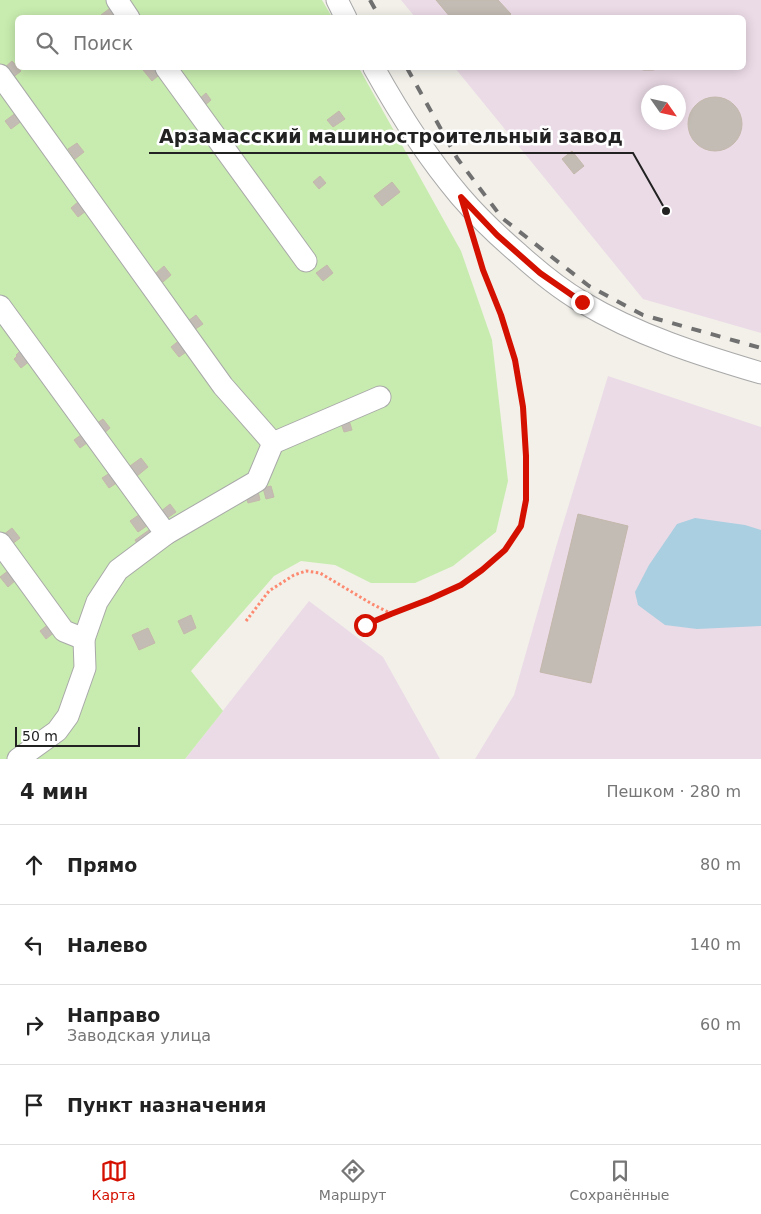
<!DOCTYPE html>
<html lang="ru">
<head>
<meta charset="utf-8">
<style>
  body { margin:0; font-family:"DejaVu Sans",sans-serif; background:#f6f6f6; color:#222 }
  .compass { position:absolute; left:641px; top:85px; width:45px; height:45px; border-radius:50%; background:#fff; box-shadow:0 2px 12px #0003; rotate:124deg }
  .scale { position:absolute; left:15px; bottom:12px; width:125px; box-sizing:border-box; padding-left:5px; border:2px solid #222; border-top:0; font-size:14px; line-height:18px; white-space:nowrap; color:#222; -webkit-text-stroke:4px #fff; paint-order:stroke }
  .stop { position:absolute; width:15px; height:15px; margin:-11px; border:4px solid #d41000; border-radius:50%; background:#fff }
  .stop.end { background:#d41000; border-color:#fff; box-shadow:0 1px 5px #0008 }
  .list { margin:0; padding:0; list-style:none }
  h2 { display:flex; justify-content:space-between; align-items:center; height:65px; margin:0; padding:0 20px; font-size:21px }
  h2 small { font-size:16px; font-weight:400; color:#767676 }
  .list li { display:grid; grid-template-columns:32px 1fr auto; gap:15px; align-items:center; box-sizing:border-box; height:80px; padding:0 20px; border-top:1px solid #e0e0e0 }
  .list b { display:block; font-size:19px; white-space:nowrap }
  .list p { margin:0; font-size:16px; white-space:nowrap; color:#767676 }
  .list em { font-size:16px; font-style:normal; color:#767676 }
  .icon { flex:none; width:28px; height:28px; fill:none; stroke:currentColor; stroke-width:2; stroke-linecap:round; stroke-linejoin:round }
  .map { position:relative; flex:none; width:761px; height:759px; overflow:hidden }
  .search { position:absolute; background:#fff; box-shadow:0 2px 12px #0003; left:15px; right:15px; top:15px; height:55px; display:flex; align-items:center; gap:12px; box-sizing:border-box; padding:0 18px; border-radius:8px; color:#767676; font-size:19px }
  .sheet { height:385px; background:#fff }
  nav { display:flex; justify-content:space-around; align-items:center; box-sizing:border-box; height:70px; border-top:1px solid #e0e0e0; background:#fff; font-size:14px; color:#767676 }
  nav a { display:grid; justify-items:center; gap:2px }
  nav .on { color:#d41000 }
  .map>svg:first-child { display:block }
  .industrial { fill:#ebdbe7; fill-rule:evenodd }
  .grass { fill:#c8ecaf }
  .water { fill:#a9cfe0 }
  .building { fill:#c3bcb5; stroke:#c4b8ab }
  .lines { fill:none; stroke-linecap:round; stroke-linejoin:round }
  .minor-casing { stroke:#a9a9a9; stroke-width:23 }
  .path { stroke:#fc8970; stroke-width:3; stroke-dasharray:2.5 2.5; stroke-linecap:butt }
  .minor { stroke:#fff; stroke-width:21 }
  .rail { stroke:#707070; stroke-width:4; stroke-dasharray:10 10; stroke-linecap:butt }
  .route { stroke:#d41000; stroke-width:6 }
  .leader { fill:none; stroke:#222; stroke-width:2 }
  .callout-dot { fill:#222; stroke:#fff; stroke-width:2 }
  .callout-label { font-size:19px; text-anchor:middle; font-weight:bold; fill:#222; stroke:#fff; stroke-width:5; stroke-linejoin:round; paint-order:stroke }
</style>
</head>
<body>
<div class="map">
<svg width="761" height="759" viewBox="0 0 761 759">
  <rect width="100%" height="100%" fill="#f2f0e9"/>
  <!-- industrial -->
  <g class="industrial">
    <path d="M401,0H761V333L643,299L455,68H744V18L415,17ZM648,92H678V122H648Z"/>
    <path d="M608,376L761,427V759H475L514,695L556,547Z"/>
    <path d="M309,601L383,657L440,759H185Z"/>
  </g>
  <!-- grass -->
  <path class="grass" d="M0,0H322L332,17L18,18V68H359L461,251L492,340L508,481L496,532L453,566L415,583H371L335,565L301,561L274,576L191,671L223,711L185,759H0Z"/>
  <!-- water -->
  <path class="water" d="M695,518L745,525L761,530V626L697,629L665,625L638,605L635,592L649,565L677,524Z"/>
  <!-- building -->
  <g class="building">
    <path d="M436,0H498L511,14L507,18H451Z"/>
    <path d="M113,6L120,18H103L101,15Z"/>
    <path d="M12,61L21,71L11,79L3,69Z"/>
    <path d="M147,68H154L159,75L152,81L143,70Z"/>
    <path d="M635,68H660L653,70H644Z"/>
    <path d="M206,93L211,100L203,107L198,100Z"/>
    <circle cx="715" cy="124" r="27"/>
    <path d="M339,111L345,119L333,127L327,120Z"/>
    <path d="M17,112L23,120L11,129L5,121Z"/>
    <path d="M77,143L84,152L75,159L68,149Z"/>
    <path d="M572,151L584,166L574,174L562,159Z"/>
    <path d="M320,176L326,183L319,189L313,182Z"/>
    <path d="M392,182L400,192L382,206L374,196Z"/>
    <path d="M79,201L86,211L78,217L71,208Z"/>
    <path d="M327,265L333,273L323,281L316,273Z"/>
    <path d="M164,266L171,275L163,282L156,273Z"/>
    <path d="M196,315L203,324L194,330L188,321Z"/>
    <path d="M181,339L189,350L179,357L171,347Z"/>
    <path d="M22,349L31,360L21,368L14,359L17,356L16,355Z"/>
    <path d="M103,419L110,428L101,436L93,426Z"/>
    <path d="M349,420L352,430L344,432L341,423Z"/>
    <path d="M85,432L91,440L80,448L74,440Z"/>
    <path d="M141,458L148,467L137,476L130,466Z"/>
    <path d="M110,473L118,482L109,488L102,478Z"/>
    <path d="M271,486L274,497L266,499L263,488Z"/>
    <path d="M258,491L260,500L248,503L246,495Z"/>
    <path d="M170,504L176,512L166,519L160,512Z"/>
    <path d="M143,512L151,523L138,532L130,521Z"/>
    <path d="M578,514L628,526L591,683L540,672Z"/>
    <path d="M12,528L20,538L11,545L3,535Z"/>
    <path d="M149,530L154,538L140,548L135,540Z"/>
    <path d="M9,570L17,579L8,587L0,577Z"/>
    <path d="M191,615L196,628L184,634L178,621Z"/>
    <path d="M50,623L56,631L46,639L40,631Z"/>
    <path d="M148,628L155,643L139,650L132,635Z"/>
  </g>
  <g class="lines">
    <!-- minor casing -->
    <g class="minor-casing">
      <g id="minor">
        <path d="M117,0L129,18"/>
        <path d="M337,0L346,18"/>
        <path d="M166,68L306,261"/>
        <path d="M374,68C399,113 427,157 460,196C478,217 498,236 519,254C539,272 560,289 582,302C637,335 700,355 761,373"/>
        <path d="M0,75L223,386L273,443"/>
        <path d="M0,306L166,534"/>
        <path d="M0,543L64,631L84,639"/>
        <path d="M18,759L57,731L68,716L85,668L84,639L97,602L118,570L166,534L257,481L273,443L380,397"/>
      </g>
    </g>
    <!-- path -->
    <g class="path">
      <path d="M246,621L269,591L294,575L306,571L320,573L372,604L390,613"/>
      <path d="M365,625L391,613L430,599L461,585L482,570L505,550L521,526L526,500V456L523,407L515,360L501,315L483,271L472,236"/>
    </g>
    <!-- minor -->
    <use href="#minor" class="minor"/>
    <!-- rail -->
    <g class="rail">
      <path d="M370,0L380,18"/>
      <path d="M407,68L457,158L502,218L589,286L643,315L761,348"/>
    </g>
  </g>
  <g class="lines">
    <!-- route -->
    <path class="route" d="M365,625L391,614L430,599L461,585L482,570L505,550L521,526L526,500V456L523,407L515,360L501,315L483,270L461,197L497,235L540,273L582,302"/>
  </g>
  <!-- callouts -->
  <path class="leader" d="M666 211L633 153H149"/>
  <circle class="callout-dot" cx="666" cy="211" r="5"/>
  <g class="callout-label">
    <text x="391" y="143">Арзамасский машиностроительный завод</text>
  </g>
</svg>
<svg class="compass" viewBox="-18 -18 36 36"><path d="M0-13l5 13h-10z" fill="#e53935"/><path d="M0 13l5-13h-10z" fill="#767676"/></svg>
<div class="scale">50 m</div>
<div class="stop" style="left:365px;top:625px"></div>
<div class="stop end" style="left:582px;top:302px"></div>
<div class="search"><svg class="icon" aria-label="search" viewBox="0 0 24 24"><circle cx="10" cy="10" r="6"/><path d="M15 15l6 6"/></svg>Поиск</div>
</div>
<section class="sheet">
<h2>4 мин<small>Пешком · 280 m</small></h2>
<ul class="list">
<li><svg class="icon" aria-label="ahead" viewBox="0 0 24 24"><path d="M12 20V5M6 11l6-6 6 6"/></svg><div><b>Прямо</b></div><em>80 m</em></li>
<li><svg class="icon" aria-label="left" viewBox="0 0 24 24"><path d="M17 20v-9H6M10 6l-5 5 5 5"/></svg><div><b>Налево</b></div><em>140 m</em></li>
<li><svg class="icon" aria-label="right" viewBox="0 0 24 24"><path d="M7 20v-9h11M14 6l5 5-5 5"/></svg><div><b>Направо</b><p>Заводская улица</p></div><em>60 m</em></li>
<li><svg class="icon" aria-label="arrive" viewBox="0 0 24 24"><path d="M6 21V4h12l-3 4 3 4H6"/></svg><div><b>Пункт назначения</b></div></li>
</ul>
</section>
<nav>
<a class="on"><svg class="icon" aria-label="map" viewBox="0 0 24 24"><path d="M3 6l6-2 6 2 6-2v14l-6 2-6-2-6 2zM9 4v14M15 6v14"/></svg>Карта</a>
<a><svg class="icon" aria-label="directions" viewBox="0 0 24 24"><path d="M12 3l9 9-9 9-9-9zM9 14v-3h6M13 9l2 2-2 2"/></svg>Маршрут</a>
<a><svg class="icon" aria-label="saved" viewBox="0 0 24 24"><path d="M7 4h10v16l-5-4-5 4z"/></svg>Сохранённые</a>
</nav>
</body>
</html>
